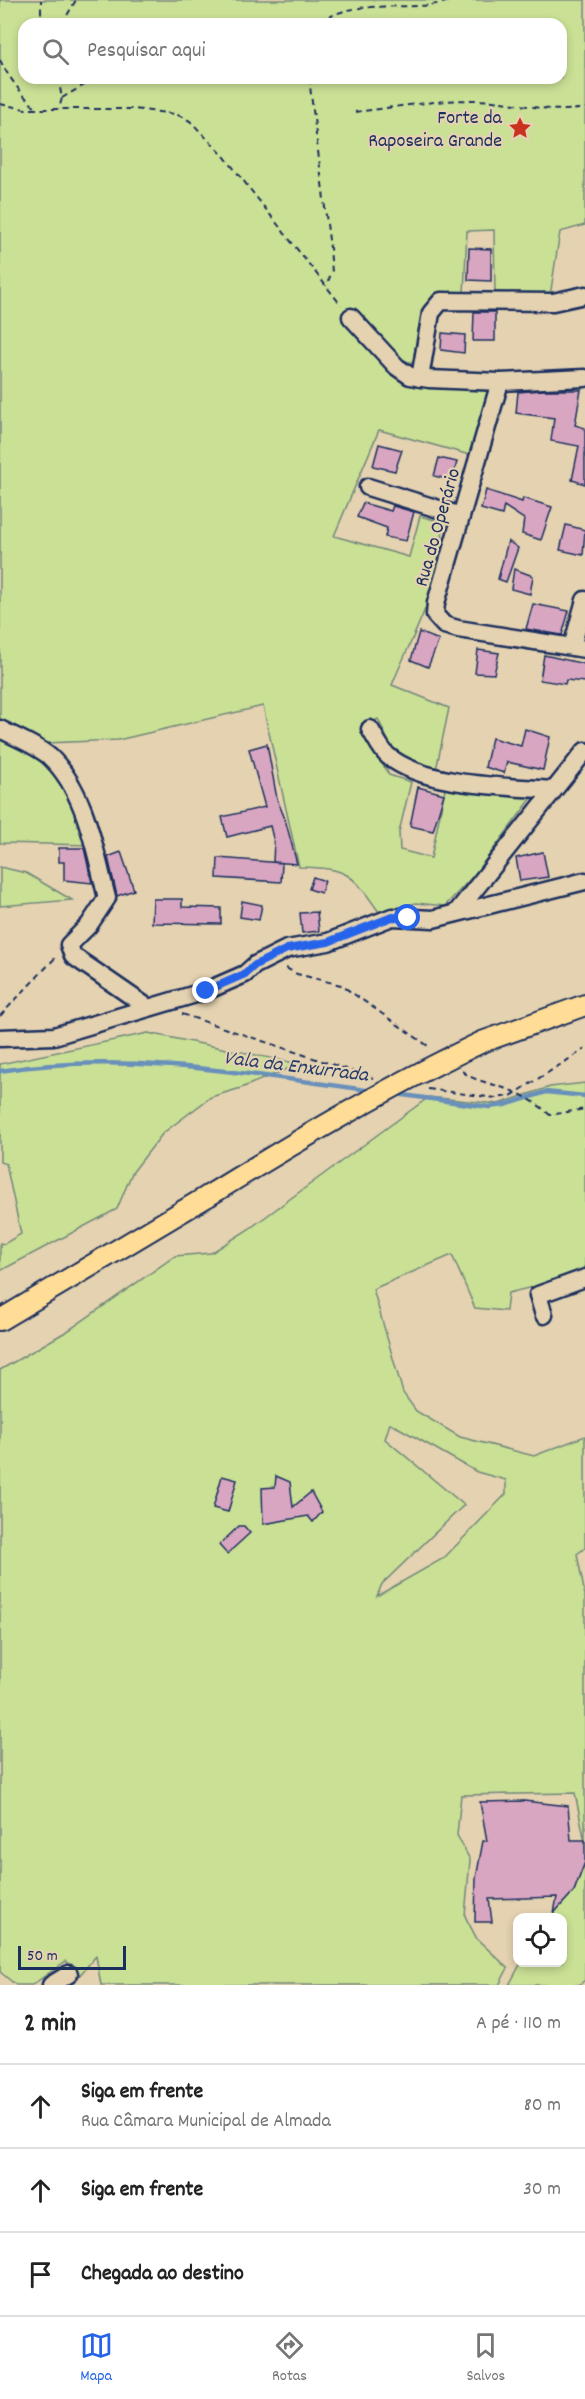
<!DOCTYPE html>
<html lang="pt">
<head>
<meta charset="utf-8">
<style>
  body { margin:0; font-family:Dekko,sans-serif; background:#f6f6f6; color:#222 }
  .controls { position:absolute; right:18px; bottom:18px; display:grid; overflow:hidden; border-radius:12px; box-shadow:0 3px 9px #0003 }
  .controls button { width:54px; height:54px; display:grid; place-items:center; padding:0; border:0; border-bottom:2px solid #e0e0e0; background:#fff; color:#222; font:30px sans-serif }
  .scale { position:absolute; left:18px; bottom:15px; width:108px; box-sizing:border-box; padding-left:6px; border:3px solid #1b2f5e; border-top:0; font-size:16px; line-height:21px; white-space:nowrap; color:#1b2f5e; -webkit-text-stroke:4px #e4d2b0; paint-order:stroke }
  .stop { position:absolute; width:18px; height:18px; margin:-14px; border:4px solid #2563eb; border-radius:50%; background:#fff }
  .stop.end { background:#2563eb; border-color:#fff; box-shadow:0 2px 6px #0008 }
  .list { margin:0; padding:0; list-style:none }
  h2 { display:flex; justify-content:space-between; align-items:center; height:78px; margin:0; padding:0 24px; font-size:26px }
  h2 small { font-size:20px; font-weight:400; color:#767676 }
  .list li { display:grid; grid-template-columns:39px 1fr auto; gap:18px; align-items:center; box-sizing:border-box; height:84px; padding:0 24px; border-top:2px solid #e0e0e0 }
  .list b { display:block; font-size:22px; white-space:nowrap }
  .list p { margin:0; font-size:20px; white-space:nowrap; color:#767676 }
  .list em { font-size:20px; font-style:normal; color:#767676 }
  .icon { flex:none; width:33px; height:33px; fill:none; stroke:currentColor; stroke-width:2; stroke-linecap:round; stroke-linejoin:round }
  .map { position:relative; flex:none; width:585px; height:1985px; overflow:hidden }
  .search { position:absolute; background:#fff; box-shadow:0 3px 9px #0003; left:18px; right:18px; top:18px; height:66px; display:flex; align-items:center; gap:15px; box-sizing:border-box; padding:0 21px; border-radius:18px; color:#767676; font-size:22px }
  .sheet { height:330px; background:#fff }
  nav { display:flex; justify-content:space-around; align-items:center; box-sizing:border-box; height:84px; border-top:2px solid #e0e0e0; background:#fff; font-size:16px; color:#767676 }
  nav a { display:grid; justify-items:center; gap:3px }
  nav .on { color:#2563eb }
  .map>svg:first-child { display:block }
  .grass { fill:#cae095; stroke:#72887a; stroke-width:1.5; fill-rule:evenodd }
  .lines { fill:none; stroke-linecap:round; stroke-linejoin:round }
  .stream { stroke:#6890bb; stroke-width:4.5 }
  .building { fill:#d9a6c2; stroke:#1b2f5e; stroke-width:1.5 }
  .minor-casing { stroke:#1b2f5e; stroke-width:21 }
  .major-casing { stroke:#1b2f5e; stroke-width:24 }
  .path { stroke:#1b2f5e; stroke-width:2; stroke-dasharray:6 4.5; stroke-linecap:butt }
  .minor { stroke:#e4d2b0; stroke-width:16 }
  .major { stroke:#ffdd96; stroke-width:20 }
  .major-bridge-casing { stroke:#1b2f5e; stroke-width:24; stroke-linecap:butt }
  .major-bridge { stroke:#ffdd96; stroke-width:20 }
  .route { stroke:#2563eb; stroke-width:8 }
  .labels { text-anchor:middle; stroke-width:4.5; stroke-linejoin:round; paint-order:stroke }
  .poi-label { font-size:20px; fill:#1b2f5e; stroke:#e4d2b0; text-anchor:end }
  .street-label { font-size:20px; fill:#1b2f5e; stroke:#e4d2b0 }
  .water-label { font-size:21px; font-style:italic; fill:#283f6e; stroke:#e4d2b0 }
</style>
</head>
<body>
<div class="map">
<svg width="585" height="1985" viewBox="0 0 585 1985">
  <rect width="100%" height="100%" fill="#e4d2b0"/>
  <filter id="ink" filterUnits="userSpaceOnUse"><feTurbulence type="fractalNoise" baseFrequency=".0167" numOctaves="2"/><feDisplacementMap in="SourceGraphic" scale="12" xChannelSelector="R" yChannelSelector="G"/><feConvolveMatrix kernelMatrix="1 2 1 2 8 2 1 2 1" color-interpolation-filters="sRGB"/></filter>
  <g filter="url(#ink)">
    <!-- grass -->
    <g class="grass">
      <path d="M0,0H585V225L560,232L550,296L495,294L494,230L467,231L464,293C458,293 450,291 445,293C417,300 417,340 413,363L401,360L354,308L345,321L407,382L441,388L488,389L470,455L379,430L334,536L409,557L420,516L442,522C447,578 413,633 392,685L449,708L436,770L395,755L378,719L361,729L389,775L411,782L399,832L400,850L431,858L445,789L534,795L475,874L445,906L416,903L379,912C352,873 348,868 299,867L263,706L118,740L46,743L38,757L62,783L91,845L0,843ZM24,24H561V78H24Z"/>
      <path d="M0,867L26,873L72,900L0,906Z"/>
      <path d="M148,1033L299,1064L241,1088L211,1097L163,1133L132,1173L117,1209L0,1271V1243L4,1244L21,1234L6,1164L0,1162V1064Z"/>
      <path d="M585,1083V1274L508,1293L506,1311L475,1308L452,1255L373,1289L403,1393L416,1411L460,1437L534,1456L585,1436V1548L577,1554L585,1595V1842L575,1793L461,1795L457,1835L470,1860L465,1916L477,1939L508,1968L499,1985H101L96,1956L78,1977L66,1961L32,1985H16L0,1972V1370L69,1330L175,1256L211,1253L249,1229L429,1097L498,1104L550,1087ZM390,1423L477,1472L506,1480V1494L444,1558L377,1596L382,1584L464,1505L385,1439Z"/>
      <path d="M585,1862V1980L579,1985H509L521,1963L562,1962V1918L550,1917L574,1891Z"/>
    </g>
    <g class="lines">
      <!-- stream -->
      <g class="stream">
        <path d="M0,1071C121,1051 253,1074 373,1091"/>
        <path d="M396,1094L489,1107L505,1105L546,1092L585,1096"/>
      </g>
    </g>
    <!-- building -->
    <g class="building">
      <path d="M469,248L491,249V281L468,280Z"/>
      <path d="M474,312H495V341H473Z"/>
      <path d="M442,333L465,335L464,353L441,350Z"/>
      <path d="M543,390H581L575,425L585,428V484L572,480L579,446L551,441L554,418L516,413L518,392Z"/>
      <path d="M379,444L402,450L395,471L373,466Z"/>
      <path d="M439,458L457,462L452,480L434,476Z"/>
      <path d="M486,490L522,502L523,498L552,507L541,540L522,534L524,519L504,506L502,515L481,509Z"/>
      <path d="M363,503L391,511L393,506L414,512L406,541L385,537L387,528L357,517Z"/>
      <path d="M566,525L585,530L583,555L560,550Z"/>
      <path d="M508,541L518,548L506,582L498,579Z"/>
      <path d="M514,569L533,576L530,594L511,589Z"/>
      <path d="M533,604L569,611L562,635L526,629Z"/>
      <path d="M419,632L439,640L428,667L411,660Z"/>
      <path d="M478,650L499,653L494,674L475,673Z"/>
      <path d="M544,655L585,664V682L566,680L565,684L540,680Z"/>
      <path d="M525,729L550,737L543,770L507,762L504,773L485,767L492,738L521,746Z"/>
      <path d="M267,744L277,799L285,819L297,864L273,862L274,842L270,826L227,837L222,817L265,807L249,749Z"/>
      <path d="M418,787L444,794L433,831L410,826Z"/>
      <path d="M59,848H84L92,883L64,880V862H59Z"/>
      <path d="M121,852L134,890L117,896L108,857Z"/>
      <path d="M543,852L548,877L520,881L516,858Z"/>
      <path d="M218,858L282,863L281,882L217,878Z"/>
      <path d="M313,877L325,881L321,893L309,889Z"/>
      <path d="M153,899H182V907L221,908V924L152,923Z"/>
      <path d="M242,901L262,905L259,920L240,917Z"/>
      <path d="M317,912L319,931L302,933L300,913Z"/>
      <path d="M222,1476L237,1480L228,1512L213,1508Z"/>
      <path d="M276,1476L290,1482L293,1507L311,1492L322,1512L313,1522L308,1516L263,1524L262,1488L275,1487Z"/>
      <path d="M239,1526H244L250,1533L227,1554L219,1545Z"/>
      <path d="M524,1801L568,1806L571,1840H585V1862L574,1891L554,1913L557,1897L489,1899L492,1922H475L476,1878L483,1841H487L480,1802Z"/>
    </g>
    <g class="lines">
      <!-- minor casing -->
      <g class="minor-casing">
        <g id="minor">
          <path d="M351,317L397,367L410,376L429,379L500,382L585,378"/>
          <path d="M420,378L431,313L441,301L553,302L585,295"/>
          <path d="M500,382L436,603L435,615L444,625L458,629L585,649"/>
          <path d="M368,487L461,516"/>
          <path d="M572,647L585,600"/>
          <path d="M0,729C15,737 36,745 49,756C86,790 95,852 107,898L89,925L69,945L73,956L147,1007"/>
          <path d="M370,729C375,737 381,750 388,756C426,787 506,786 553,790"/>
          <path d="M456,913L585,751"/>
          <path d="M0,1038L54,1036L206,991L245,974L255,965L287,949L328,942L392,917L433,919L585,881"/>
          <path d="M544,1315L538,1295L585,1278"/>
          <path d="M51,1985L69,1974"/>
        </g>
      </g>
      <!-- major casing -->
      <g class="major-casing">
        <g id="major">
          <path d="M482,1042L585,1005"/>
          <path d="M0,1320L208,1196"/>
        </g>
      </g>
      <!-- path -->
      <g class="path">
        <path d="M41,24V0"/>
        <path d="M62,24L76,0"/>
        <path d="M238,24L252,19L321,23"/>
        <path d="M320,24C344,0 397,9 431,5C438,4 446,2 454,0"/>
        <path d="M0,60C6,74 26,100 37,109"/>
        <path d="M58,78L62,98L59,109"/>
        <path d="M309,78L330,248L332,272L326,286"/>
        <path d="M62,98L96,78"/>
        <path d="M0,104L25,109H133L176,114L190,121L224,156L341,305"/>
        <path d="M355,112C400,107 448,97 493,101C524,104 555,114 585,108"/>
        <path d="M286,968L297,974L341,985L431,1048"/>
        <path d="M182,1014L373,1078"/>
        <path d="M0,1016L56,957"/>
        <path d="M462,1071C474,1081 487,1082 501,1087C520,1093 535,1101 550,1115L585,1109"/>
        <path d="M428,1089L496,1098L511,1096L585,1049"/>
      </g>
      <!-- minor -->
      <use href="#minor" class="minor"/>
      <!-- major -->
      <use href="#major" class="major"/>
      <!-- major-bridge casing -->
      <g class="major-bridge-casing">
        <path id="major-bridge" d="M208,1196C297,1141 387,1087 482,1042"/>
      </g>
      <!-- major-bridge -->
      <use href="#major-bridge" class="major-bridge"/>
    </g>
  </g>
  <g class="lines" filter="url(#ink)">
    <!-- route -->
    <path class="route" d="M206,991L245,974L255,965L287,949L328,942L392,917L408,918"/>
  </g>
  <!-- icons -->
  <defs>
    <g id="sight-bare" transform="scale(1.8)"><path d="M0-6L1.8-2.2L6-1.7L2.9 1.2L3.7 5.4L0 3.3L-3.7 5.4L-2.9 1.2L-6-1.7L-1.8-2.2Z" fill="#c8321e" stroke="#e4d2b0" stroke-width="2.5" paint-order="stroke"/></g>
  </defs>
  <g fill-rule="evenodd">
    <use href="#sight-bare" x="520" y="128"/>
  </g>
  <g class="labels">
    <!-- poi labels -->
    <g class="poi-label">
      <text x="502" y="123">Forte da<tspan x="502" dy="23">Raposeira Grande</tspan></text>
    </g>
    <!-- street labels -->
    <g class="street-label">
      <text transform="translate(436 527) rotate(-74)" y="7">Rua do Operário</text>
    </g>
    <!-- water labels -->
    <g class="water-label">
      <text transform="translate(296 1065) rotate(7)" y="7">Vala da Enxurrada</text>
    </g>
  </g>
</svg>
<div class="controls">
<button><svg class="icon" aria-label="locate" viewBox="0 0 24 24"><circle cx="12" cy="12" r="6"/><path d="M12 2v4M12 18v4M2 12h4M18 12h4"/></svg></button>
</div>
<div class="scale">50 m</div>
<div class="stop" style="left:408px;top:918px"></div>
<div class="stop end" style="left:206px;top:991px"></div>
<div class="search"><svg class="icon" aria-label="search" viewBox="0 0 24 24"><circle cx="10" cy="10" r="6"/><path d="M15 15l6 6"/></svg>Pesquisar aqui</div>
</div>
<section class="sheet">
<h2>2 min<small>A pé · 110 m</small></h2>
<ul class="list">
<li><svg class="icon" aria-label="ahead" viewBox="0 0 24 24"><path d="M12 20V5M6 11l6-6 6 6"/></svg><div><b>Siga em frente</b><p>Rua Câmara Municipal de Almada</p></div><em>80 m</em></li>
<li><svg class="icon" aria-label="ahead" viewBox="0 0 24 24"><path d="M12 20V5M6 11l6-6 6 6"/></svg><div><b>Siga em frente</b></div><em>30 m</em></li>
<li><svg class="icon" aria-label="arrive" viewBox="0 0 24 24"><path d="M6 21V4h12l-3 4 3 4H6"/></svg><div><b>Chegada ao destino</b></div></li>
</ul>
</section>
<nav>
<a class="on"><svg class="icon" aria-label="map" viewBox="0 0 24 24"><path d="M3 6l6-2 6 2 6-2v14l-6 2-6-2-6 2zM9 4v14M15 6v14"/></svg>Mapa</a>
<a><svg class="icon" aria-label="directions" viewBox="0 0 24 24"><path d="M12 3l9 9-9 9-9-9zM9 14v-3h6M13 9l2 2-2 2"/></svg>Rotas</a>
<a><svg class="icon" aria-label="saved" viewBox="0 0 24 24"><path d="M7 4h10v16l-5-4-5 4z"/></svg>Salvos</a>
</nav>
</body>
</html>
